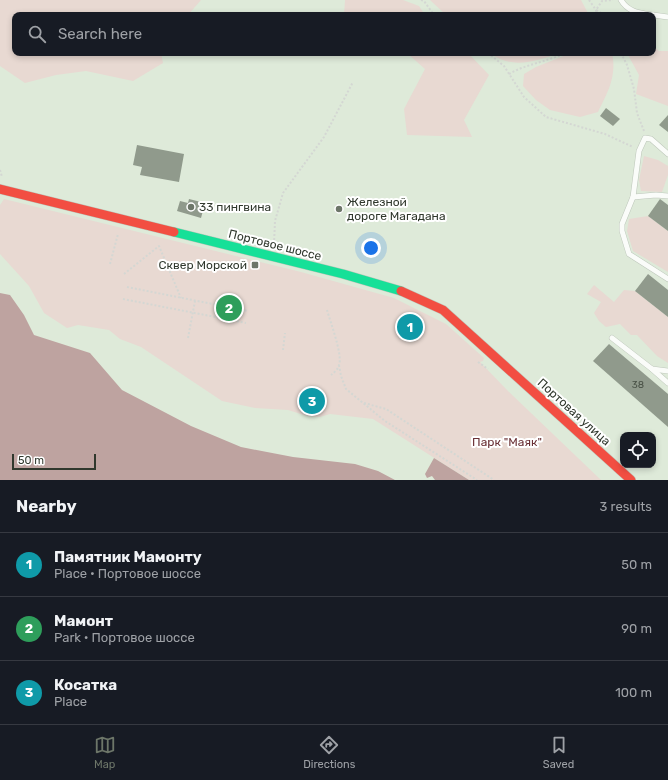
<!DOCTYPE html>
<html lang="en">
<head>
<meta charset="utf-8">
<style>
  body { margin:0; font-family:Rubik,sans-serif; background:#242831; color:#f1f3f6 }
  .controls { position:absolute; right:12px; bottom:12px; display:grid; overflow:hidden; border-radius:8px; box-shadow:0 2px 6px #0003 }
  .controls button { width:36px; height:36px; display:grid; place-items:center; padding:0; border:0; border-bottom:1px solid #363941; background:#171b24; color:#f1f3f6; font:20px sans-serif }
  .scale { position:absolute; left:12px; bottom:10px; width:84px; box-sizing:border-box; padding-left:4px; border:2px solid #30382d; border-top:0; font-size:11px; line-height:14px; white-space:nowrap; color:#30382d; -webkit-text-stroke:3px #fff; paint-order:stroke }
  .you { position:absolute; left:371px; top:248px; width:14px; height:14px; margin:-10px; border:3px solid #fff; border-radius:50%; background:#1a73e8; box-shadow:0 0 0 6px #1a73e833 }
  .badge { display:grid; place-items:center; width:26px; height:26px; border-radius:50%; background:#6d7669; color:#fff; font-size:13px; font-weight:700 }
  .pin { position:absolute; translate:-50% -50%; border:2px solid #fff; box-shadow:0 1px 4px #0006 }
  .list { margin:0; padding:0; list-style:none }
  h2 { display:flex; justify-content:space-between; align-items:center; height:52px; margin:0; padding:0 16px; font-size:17px }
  h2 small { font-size:13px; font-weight:400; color:#9ea1a6 }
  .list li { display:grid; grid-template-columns:26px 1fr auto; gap:12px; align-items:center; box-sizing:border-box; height:64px; padding:0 16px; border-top:1px solid #363941 }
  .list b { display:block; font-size:15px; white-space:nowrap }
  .list p { margin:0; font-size:13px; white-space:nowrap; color:#9ea1a6 }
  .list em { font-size:13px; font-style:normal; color:#9ea1a6 }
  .icon { flex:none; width:22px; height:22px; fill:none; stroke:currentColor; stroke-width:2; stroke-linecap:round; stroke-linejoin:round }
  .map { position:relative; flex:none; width:668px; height:480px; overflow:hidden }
  .search { position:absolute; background:#171b24; box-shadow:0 2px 6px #0003; left:12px; right:12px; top:12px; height:44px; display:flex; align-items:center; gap:10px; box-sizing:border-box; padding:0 14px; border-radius:8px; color:#9ea1a6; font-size:15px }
  .sheet { height:244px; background:#171b24 }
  nav { display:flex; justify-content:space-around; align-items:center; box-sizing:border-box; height:56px; border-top:1px solid #363941; background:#171b24; font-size:11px; color:#9ea1a6 }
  nav a { display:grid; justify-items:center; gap:2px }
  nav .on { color:#6d7669 }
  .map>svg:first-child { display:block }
  .green { fill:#e8d9d2 }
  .water { fill:#bea3a0 }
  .building { fill:#909a8c }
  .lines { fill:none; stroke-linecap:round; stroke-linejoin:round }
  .lane-casing { stroke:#bec7bb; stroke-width:6 }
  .fast-casing { stroke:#bec7bb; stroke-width:10 }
  .jam-casing { stroke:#bec7bb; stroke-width:10 }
  .path { stroke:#d4d7d3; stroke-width:2; stroke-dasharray:2 2; stroke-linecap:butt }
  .lane { stroke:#fafcf9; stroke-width:5 }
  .fast { stroke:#16e098; stroke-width:9 }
  .jam { stroke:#f24e42; stroke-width:9 }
  .poi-dot { fill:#6d7669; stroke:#fff; stroke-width:1.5 }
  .labels { text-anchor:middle; stroke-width:4; stroke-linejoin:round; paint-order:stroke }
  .number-label { font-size:10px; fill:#485045 }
  .poi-label { font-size:12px; fill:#30382d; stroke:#fff; text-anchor:start }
  .street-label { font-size:12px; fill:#30382d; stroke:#fff }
  .park-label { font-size:12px; fill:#692f34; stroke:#fff }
</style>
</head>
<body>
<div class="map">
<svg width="668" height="480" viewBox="0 0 668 480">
  <rect width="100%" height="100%" fill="#deead9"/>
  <!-- green -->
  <g class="green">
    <path d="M0,0H201L188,15H15V53H161L163,63L133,81L86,71L56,75L25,83L0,66Z"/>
    <path d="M345,0H403L419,6L425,15H344Z"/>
    <path d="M430,0H581L589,15H446Z"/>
    <path d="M653,46L659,51H668V106L636,94L639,75L627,53H653Z"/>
    <path d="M407,53H468L489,75L464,120L472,137L407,135L404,109L425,69Z"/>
    <path d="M491,53H559C538,61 510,70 491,53Z"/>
    <path d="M571,53H612C617,76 608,92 598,112L580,117L550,110L536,100L523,86L524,74L536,67Z"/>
    <path d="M644,156L658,160L668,166V175L662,192L641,191L639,180Z"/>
    <path d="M4,199L301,272L394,298L446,324L484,358L483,361L480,362L508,391L601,480H469L373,419L330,414L320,417L307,416L288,410L255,408L222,401L141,347L120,339L109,330L78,325L67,328L44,313L29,286L0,254V205Z"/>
    <path d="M648,216L668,231V272L633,251L627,231L629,219Z"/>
    <path d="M594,285L614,302L624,290L635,291L668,317V363L657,356L637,335H631L620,324L606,327L599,321L594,313L601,302L587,294Z"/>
  </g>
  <!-- water -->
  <g class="water">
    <path d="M0,293L10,295L24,315L34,335L90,353L122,390L191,426L241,447L293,457L355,464L378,471L395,480H0Z"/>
    <path d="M434,458L469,480H435L432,476L427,478L425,474Z"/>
  </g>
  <!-- building -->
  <g class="building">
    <path d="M606,108L620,119L613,126L600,116Z"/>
    <path d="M668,115V132L659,125Z"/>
    <path d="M137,145L184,154L179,182L140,175L142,167L133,165Z"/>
    <path d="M189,199L205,203L201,218L177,211L180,201L188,203Z"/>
    <path d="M660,199L668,205V231L648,216Z"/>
    <path d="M648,274L668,290V317L635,291Z"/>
    <path d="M609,344L668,394V427L593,361Z"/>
  </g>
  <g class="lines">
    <!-- lane casing -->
    <g class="lane-casing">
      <g id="lane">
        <path d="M621,0C628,12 639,13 653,15"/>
        <path d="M653,15L668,17"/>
        <path d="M668,154L651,139L645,138L639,151L633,197L656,195L668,196"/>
        <path d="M633,197L622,224V231L629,254L668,279"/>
        <path d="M612,338L652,369L668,371"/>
        <path d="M652,369L668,383"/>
      </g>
    </g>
    <!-- fast casing -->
    <g class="fast-casing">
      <path id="fast" d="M174,232L343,274L401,291"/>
    </g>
    <!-- jam casing -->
    <g class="jam-casing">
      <g id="jam">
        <path d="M0,189L174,232"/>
        <path d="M401,291L443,310L631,480"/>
      </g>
    </g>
    <!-- path -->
    <g class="path">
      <path d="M421,0L424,1L434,15"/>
      <path d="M589,0L596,10V15"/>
      <path d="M605,15L596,10L602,1L613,0"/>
      <path d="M488,53L504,66L524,97L546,117L605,134L633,147"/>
      <path d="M621,53L627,65L634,89L637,113L644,131"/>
      <path d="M509,74C526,64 547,62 565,53"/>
      <path d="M0,170L2,177"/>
      <path d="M274,244L275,221L283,193L324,137L353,82"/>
      <path d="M110,264L118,234"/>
      <path d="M124,274L159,246L181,298"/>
      <path d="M127,287L248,311"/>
      <path d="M123,299L246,323"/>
      <path d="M327,310C330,321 343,355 339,365C338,369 334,373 331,375"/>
      <path d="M414,316L415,313"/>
      <path d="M188,338L195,301"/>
      <path d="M283,350L285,333"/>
      <path d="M478,362L488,369"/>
      <path d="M339,365L341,376L346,389L385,421L477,480"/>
      <path d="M364,403L386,409L494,480"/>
    </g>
    <!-- lane -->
    <use href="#lane" class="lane"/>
    <!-- fast -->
    <use href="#fast" class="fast"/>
    <!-- jam -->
    <use href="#jam" class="jam"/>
  </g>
  <!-- markers -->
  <g class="poi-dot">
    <circle cx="191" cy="207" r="4"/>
    <circle cx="339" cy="209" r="4"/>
    <rect x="251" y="261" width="8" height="8" rx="2"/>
  </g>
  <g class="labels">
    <!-- number labels -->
    <g class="number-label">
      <text x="638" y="388">38</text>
    </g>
    <!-- poi labels -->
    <g class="poi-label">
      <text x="347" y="206">Железной<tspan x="347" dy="14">дороге Магадана</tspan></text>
      <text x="199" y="211">33 пингвина</text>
      <text x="247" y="269" text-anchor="end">Сквер Морской</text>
    </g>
    <!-- street labels -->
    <g class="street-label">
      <text transform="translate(275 245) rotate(14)" y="4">Портовое шоссе</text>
      <text transform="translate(574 412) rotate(42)" y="4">Портовая улица</text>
    </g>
    <!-- park labels -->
    <g class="park-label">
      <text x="507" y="446">Парк "Маяк"</text>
    </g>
  </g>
</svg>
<div class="controls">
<button><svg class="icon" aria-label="locate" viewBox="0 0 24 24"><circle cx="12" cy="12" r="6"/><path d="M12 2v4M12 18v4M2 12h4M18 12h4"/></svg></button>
</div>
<div class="scale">50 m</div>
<div class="you"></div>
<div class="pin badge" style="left:410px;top:327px;background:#0f9aa8">1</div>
<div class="pin badge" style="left:229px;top:308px;background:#2e9e5b">2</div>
<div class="pin badge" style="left:312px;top:401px;background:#0f9aa8">3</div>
<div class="search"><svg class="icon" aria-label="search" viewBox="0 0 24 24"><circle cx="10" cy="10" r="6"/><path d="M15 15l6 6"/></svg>Search here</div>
</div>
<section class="sheet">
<h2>Nearby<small>3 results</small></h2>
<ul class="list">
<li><span class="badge" style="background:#0f9aa8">1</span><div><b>Памятник Мамонту</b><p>Place · Портовое шоссе</p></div><em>50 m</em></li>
<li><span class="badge" style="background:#2e9e5b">2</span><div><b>Мамонт</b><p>Park · Портовое шоссе</p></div><em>90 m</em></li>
<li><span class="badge" style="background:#0f9aa8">3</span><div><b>Косатка</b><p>Place</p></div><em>100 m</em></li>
</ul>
</section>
<nav>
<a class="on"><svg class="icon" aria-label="map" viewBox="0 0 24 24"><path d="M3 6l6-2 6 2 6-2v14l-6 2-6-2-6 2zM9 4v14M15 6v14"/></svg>Map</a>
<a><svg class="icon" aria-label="directions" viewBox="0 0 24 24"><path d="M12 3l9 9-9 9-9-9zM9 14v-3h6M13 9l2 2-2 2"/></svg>Directions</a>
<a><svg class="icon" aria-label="saved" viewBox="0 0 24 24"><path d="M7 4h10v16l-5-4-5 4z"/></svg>Saved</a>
</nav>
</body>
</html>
